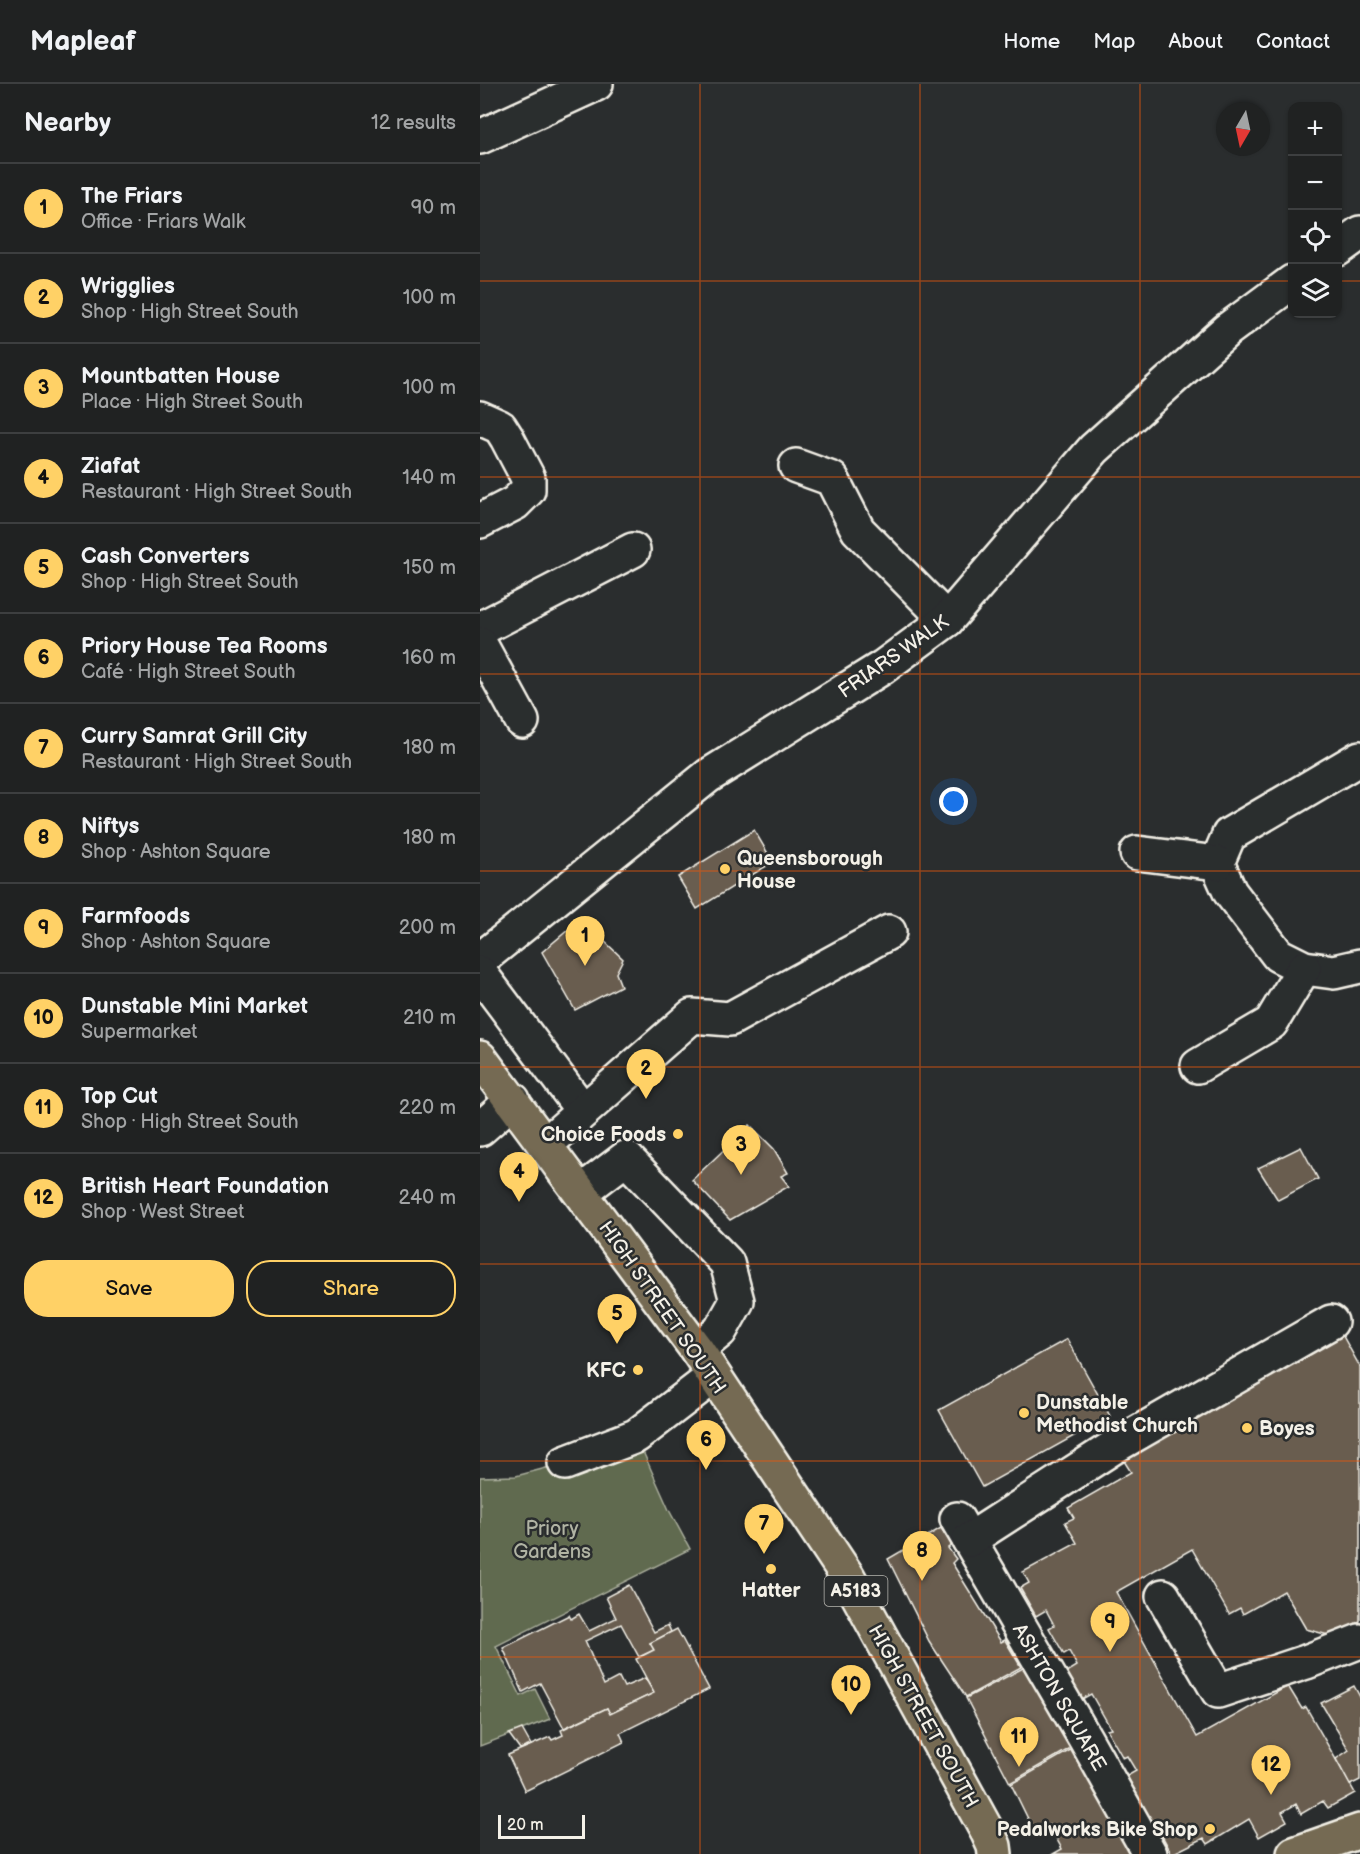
<!DOCTYPE html>
<html lang="en">
<head>
<meta charset="utf-8">
<style>
  body { margin:0; font-family:"Balsamiq Sans",sans-serif; background:#2d2f2f; color:#f1f3f6 }
  .controls { position:absolute; right:18px; top:18px; display:grid; overflow:hidden; border-radius:12px; box-shadow:0 2px 4px #0004 }
  .controls button { width:54px; height:54px; display:grid; place-items:center; padding:0; border:0; border-bottom:2px solid #3d3f40; background:#202222; color:#f1f3f6; font:30px sans-serif }
  .compass { position:absolute; left:736px; top:18px; width:54px; height:54px; border-radius:50%; background:#202222; box-shadow:0 2px 4px #0004; rotate:189deg }
  .scale { position:absolute; left:18px; bottom:15px; width:87px; box-sizing:border-box; padding-left:6px; border:3px solid #f4f1e8; border-top:0; font-size:16px; line-height:21px; white-space:nowrap; color:#f4f1e8; -webkit-text-stroke:4px #2a2d2e; paint-order:stroke }
  .you { position:absolute; left:474px; top:718px; width:21px; height:21px; margin:-15px; border:4px solid #fff; border-radius:50%; background:#1a73e8; box-shadow:0 0 0 9px #1a73e833 }
  .badge { display:grid; place-items:center; width:39px; height:39px; border-radius:50%; background:#ffd166; color:#111; font-size:20px; font-weight:700 }
  .pin { position:absolute; translate:-50% -50px; filter:drop-shadow(0 2px 3px #0008) }
  .pin::after { content:''; position:absolute; top:32px; width:21px; height:18px; background:inherit; clip-path:polygon(0 0,100% 0,50% 100%) }
  .list { margin:0; padding:0; list-style:none }
  h2 { display:flex; justify-content:space-between; align-items:center; height:78px; margin:0; padding:0 24px; font-size:26px }
  h2 small { font-size:20px; font-weight:400; color:#a2a4a5 }
  .list li { display:grid; grid-template-columns:39px 1fr auto; gap:18px; align-items:center; box-sizing:border-box; height:90px; padding:0 24px; border-top:2px solid #3d3f40 }
  .list b { display:block; font-size:22px; white-space:nowrap }
  .list p { margin:0; font-size:20px; white-space:nowrap; color:#a2a4a5 }
  .list em { font-size:20px; font-style:normal; color:#a2a4a5 }
  .actions { display:flex; gap:12px; padding:18px 24px }
  .actions a { flex:1; padding:14px 0; border:2px solid #ffd166; border-radius:24px; text-align:center; font-size:21px; color:#ffd166 }
  .actions .main { background:#ffd166; color:#111 }
  .icon { flex:none; width:33px; height:33px; fill:none; stroke:currentColor; stroke-width:2; stroke-linecap:round; stroke-linejoin:round }
  .map { position:relative; flex:none; width:880px; height:1770px; overflow:hidden }
  header { display:flex; align-items:center; gap:36px; box-sizing:border-box; height:84px; padding:0 30px; background:#202222; border-bottom:2px solid #3d3f40 }
  header strong { font-size:28px }
  nav { display:flex; gap:33px; margin-inline-start:auto; font-size:21px }
  main { display:flex }
  aside { flex:1; background:#202222 }
  .map>svg:first-child { display:block }
  .green { fill:#606a50; stroke:#aaae9c; stroke-width:1.5 }
  .building { fill:#695d50; stroke:#f4f1e8; stroke-width:1.5 }
  .lines { fill:none; stroke-linecap:round; stroke-linejoin:round }
  .minor-casing { stroke:#f4f1e8; stroke-width:38 }
  .major-casing { stroke:#f4f1e8; stroke-width:38 }
  .minor { stroke:#2a2d2e; stroke-width:33 }
  .major { stroke:#746b52; stroke-width:33 }
  .grid { fill:none; stroke:#e8590c; stroke-width:1.5; stroke-opacity:0.55 }
  .poi-dot { fill:#ffd166; stroke:#2a2d2e; stroke-width:2 }
  .labels { text-anchor:middle; stroke-width:5; stroke-linejoin:round; paint-order:stroke }
  .shield { fill:#2a2d2e; stroke:#b7b6b0; stroke-width:1.5 }
  .shield-label { font-size:18px; font-weight:bold; fill:#f4f1e8 }
  .street-label { font-size:20px; fill:#f4f1e8; stroke:#2a2d2e }
  .poi-label { font-size:20px; font-weight:bold; fill:#f4f1e8; stroke:#2a2d2e; text-anchor:start }
  .park-label { font-size:20px; fill:#b1b4a4; stroke:#2a2d2e }
</style>
</head>
<body>
<header>
<strong>Mapleaf</strong>
<nav><a>Home</a><a>Map</a><a>About</a><a>Contact</a></nav>
</header>
<main>
<aside>
<h2>Nearby<small>12 results</small></h2>
<ul class="list">
<li><span class="badge">1</span><div><b>The Friars</b><p>Office · Friars Walk</p></div><em>90 m</em></li>
<li><span class="badge">2</span><div><b>Wrigglies</b><p>Shop · High Street South</p></div><em>100 m</em></li>
<li><span class="badge">3</span><div><b>Mountbatten House</b><p>Place · High Street South</p></div><em>100 m</em></li>
<li><span class="badge">4</span><div><b>Ziafat</b><p>Restaurant · High Street South</p></div><em>140 m</em></li>
<li><span class="badge">5</span><div><b>Cash Converters</b><p>Shop · High Street South</p></div><em>150 m</em></li>
<li><span class="badge">6</span><div><b>Priory House Tea Rooms</b><p>Café · High Street South</p></div><em>160 m</em></li>
<li><span class="badge">7</span><div><b>Curry Samrat Grill City</b><p>Restaurant · High Street South</p></div><em>180 m</em></li>
<li><span class="badge">8</span><div><b>Niftys</b><p>Shop · Ashton Square</p></div><em>180 m</em></li>
<li><span class="badge">9</span><div><b>Farmfoods</b><p>Shop · Ashton Square</p></div><em>200 m</em></li>
<li><span class="badge">10</span><div><b>Dunstable Mini Market</b><p>Supermarket</p></div><em>210 m</em></li>
<li><span class="badge">11</span><div><b>Top Cut</b><p>Shop · High Street South</p></div><em>220 m</em></li>
<li><span class="badge">12</span><div><b>British Heart Foundation</b><p>Shop · West Street</p></div><em>240 m</em></li>
</ul>
<div class="actions"><a class="main">Save</a><a>Share</a></div>
</aside>
<div class="map">
<svg width="880" height="1770" viewBox="0 0 880 1770">
  <rect width="100%" height="100%" fill="#2a2d2e"/>
  <filter id="ink" filterUnits="userSpaceOnUse"><feTurbulence type="fractalNoise" baseFrequency=".0167" numOctaves="2"/><feDisplacementMap in="SourceGraphic" scale="12" xChannelSelector="R" yChannelSelector="G"/><feConvolveMatrix kernelMatrix="1 2 1 2 8 2 1 2 1" color-interpolation-filters="sRGB"/></filter>
  <g filter="url(#ink)">
    <!-- green -->
    <path class="green" d="M156,1352L189,1426L210,1465L16,1562L41,1612L55,1605L70,1635L0,1662V1393L36,1392L85,1379Z"/>
    <!-- building -->
    <g class="building">
      <path d="M274,746L293,778L217,825L198,793Z"/>
      <path d="M101,835L143,875L136,889L141,902L95,926L62,868Z"/>
      <path d="M270,1041L294,1065L308,1089L301,1092L309,1102L250,1136L212,1096Z"/>
      <path d="M821,1063L838,1095L798,1116L778,1084Z"/>
      <path d="M859,1245L880,1283V1537L852,1552L826,1545L804,1507L763,1530L760,1524L749,1530L712,1465L636,1508L717,1653L808,1602L822,1625L826,1623L875,1709L848,1724L843,1717L821,1730L816,1720L802,1728L807,1737L779,1753L769,1735L728,1760L724,1754L692,1770L681,1750L678,1751L647,1692L656,1687L647,1672L643,1674L627,1646L631,1645L611,1610L602,1615L587,1588L597,1582L589,1567L584,1570L569,1544L574,1541L566,1526L556,1532L540,1504L549,1499L543,1488L597,1459L585,1438L594,1434L588,1424L651,1388L639,1369Z"/>
      <path d="M587,1255L630,1332L502,1403L459,1326Z"/>
      <path d="M461,1444L472,1461L468,1464L476,1475L472,1479L521,1558L525,1556L541,1583L486,1613L449,1557L408,1475Z"/>
      <path d="M149,1501L174,1548L188,1541L191,1548L170,1559L174,1566L159,1573L141,1540L105,1557L124,1601L139,1593L144,1603L165,1594L174,1609L130,1630L127,1624L84,1644L60,1599L43,1608L23,1564L89,1531L91,1535L99,1530L109,1547L136,1534L126,1513Z"/>
      <path d="M197,1545L229,1605L140,1649L144,1658L45,1707L28,1671L70,1653L72,1656L83,1651L81,1646L127,1624L130,1630L174,1609L156,1575L174,1566L170,1559Z"/>
      <path d="M547,1582L596,1661L530,1699L486,1614Z"/>
      <path d="M874,1602L880,1613V1696L870,1701L856,1675L869,1666L841,1619Z"/>
      <path d="M42,1645L51,1661L40,1665L29,1650Z"/>
      <path d="M594,1664L646,1752L642,1754L655,1770H573L582,1765L569,1741L555,1749L531,1700Z"/>
    </g>
    <g class="lines">
      <!-- minor casing -->
      <g class="minor-casing">
        <g id="minor">
          <path d="M0,53L116,0"/>
          <path d="M858,165L880,149"/>
          <path d="M0,334L20,343L27,354L48,394V406L35,419L0,437"/>
          <path d="M316,382L352,395L378,446L467,536"/>
          <path d="M0,545L153,466"/>
          <path d="M0,560L42,637"/>
          <path d="M880,674L749,751L737,779L750,808L798,871L824,884L854,888L880,882"/>
          <path d="M657,769L737,779"/>
          <path d="M0,876L228,692L403,583L467,536L614,365L747,246L812,198"/>
          <path d="M0,889L103,1027"/>
          <path d="M718,982L791,939L824,884"/>
          <path d="M0,1045L33,1016"/>
          <path d="M66,1060L212,932L250,935L409,848"/>
          <path d="M101,1108L146,1074L247,1179L257,1217L240,1247L217,1266"/>
          <path d="M85,1379L156,1352L234,1292"/>
          <path d="M477,1435L606,1656L670,1770"/>
          <path d="M489,1456L635,1362L851,1238"/>
          <path d="M683,1512L738,1607L826,1578L880,1557"/>
        </g>
      </g>
      <!-- major casing -->
      <g class="major-casing">
        <g id="major">
          <path d="M0,974L217,1266L368,1493L508,1749L514,1762L515,1770"/>
          <path d="M814,1770L880,1747"/>
        </g>
      </g>
      <!-- minor -->
      <use href="#minor" class="minor"/>
      <!-- major -->
      <use href="#major" class="major"/>
    </g>
  </g>
  <!-- grid -->
  <path class="grid" d="M220,0V1770M440,0V1770M660,0V1770M0,197H812M858,197H880M0,393H880M0,590H880M0,787H880M0,983H880M0,1180H880M0,1377H880M0,1573H880"/>
  <!-- markers -->
  <g class="poi-dot">
    <circle cx="245" cy="785" r="6"/>
    <circle cx="198" cy="1050" r="6"/>
    <circle cx="158" cy="1286" r="6"/>
    <circle cx="544" cy="1329" r="6"/>
    <circle cx="767" cy="1344" r="6"/>
    <circle cx="291" cy="1485" r="6"/>
    <circle cx="730" cy="1745" r="6"/>
  </g>
  <g class="labels">
    <!-- shield labels -->
    <rect class="shield" x="344.5" y="1492" width="63" height="30" rx="4.5"/>
    <g class="shield-label">
      <text x="376" y="1513">A5183</text>
    </g>
    <!-- street labels -->
    <g class="street-label">
      <text transform="translate(413 572) rotate(-35)" y="7">FRIARS WALK</text>
      <text transform="translate(183 1223) rotate(55)" y="7">HIGH STREET SOUTH</text>
      <text transform="translate(580 1613) rotate(60)" y="7">ASHTON SQUARE</text>
      <text transform="translate(444 1632) rotate(61)" y="7">HIGH STREET SOUTH</text>
    </g>
    <!-- poi labels -->
    <g class="poi-label">
      <text x="257" y="781">Queensborough<tspan x="257" dy="23">House</tspan></text>
      <text x="186" y="1057" text-anchor="end">Choice Foods</text>
      <text x="146" y="1293" text-anchor="end">KFC</text>
      <text x="556" y="1325">Dunstable<tspan x="556" dy="23">Methodist Church</tspan></text>
      <text x="779" y="1351">Boyes</text>
      <text x="291" y="1513" text-anchor="middle">Hatter</text>
      <text x="718" y="1752" text-anchor="end">Pedalworks Bike Shop</text>
    </g>
    <!-- park labels -->
    <g class="park-label">
      <text x="72" y="1451">Priory<tspan x="72" dy="23">Gardens</tspan></text>
    </g>
  </g>
</svg>
<div class="controls">
<button>+</button>
<button>−</button>
<button><svg class="icon" aria-label="locate" viewBox="0 0 24 24"><circle cx="12" cy="12" r="6"/><path d="M12 2v4M12 18v4M2 12h4M18 12h4"/></svg></button>
<button><svg class="icon" aria-label="layers" viewBox="0 0 24 24"><path d="M12 4l9 5-9 5-9-5zM3 14l9 5 9-5"/></svg></button>
</div>
<svg class="compass" viewBox="-18 -18 36 36"><path d="M0-13l5 13h-10z" fill="#e53935"/><path d="M0 13l5-13h-10z" fill="#a2a4a5"/></svg>
<div class="scale">20 m</div>
<div class="you"></div>
<div class="pin badge" style="left:105px;top:882px">1</div>
<div class="pin badge" style="left:166px;top:1015px">2</div>
<div class="pin badge" style="left:261px;top:1091px">3</div>
<div class="pin badge" style="left:39px;top:1118px">4</div>
<div class="pin badge" style="left:137px;top:1260px">5</div>
<div class="pin badge" style="left:226px;top:1386px">6</div>
<div class="pin badge" style="left:284px;top:1470px">7</div>
<div class="pin badge" style="left:442px;top:1497px">8</div>
<div class="pin badge" style="left:630px;top:1568px">9</div>
<div class="pin badge" style="left:371px;top:1631px">10</div>
<div class="pin badge" style="left:539px;top:1683px">11</div>
<div class="pin badge" style="left:791px;top:1711px">12</div>
</div>
</main>
</body>
</html>
